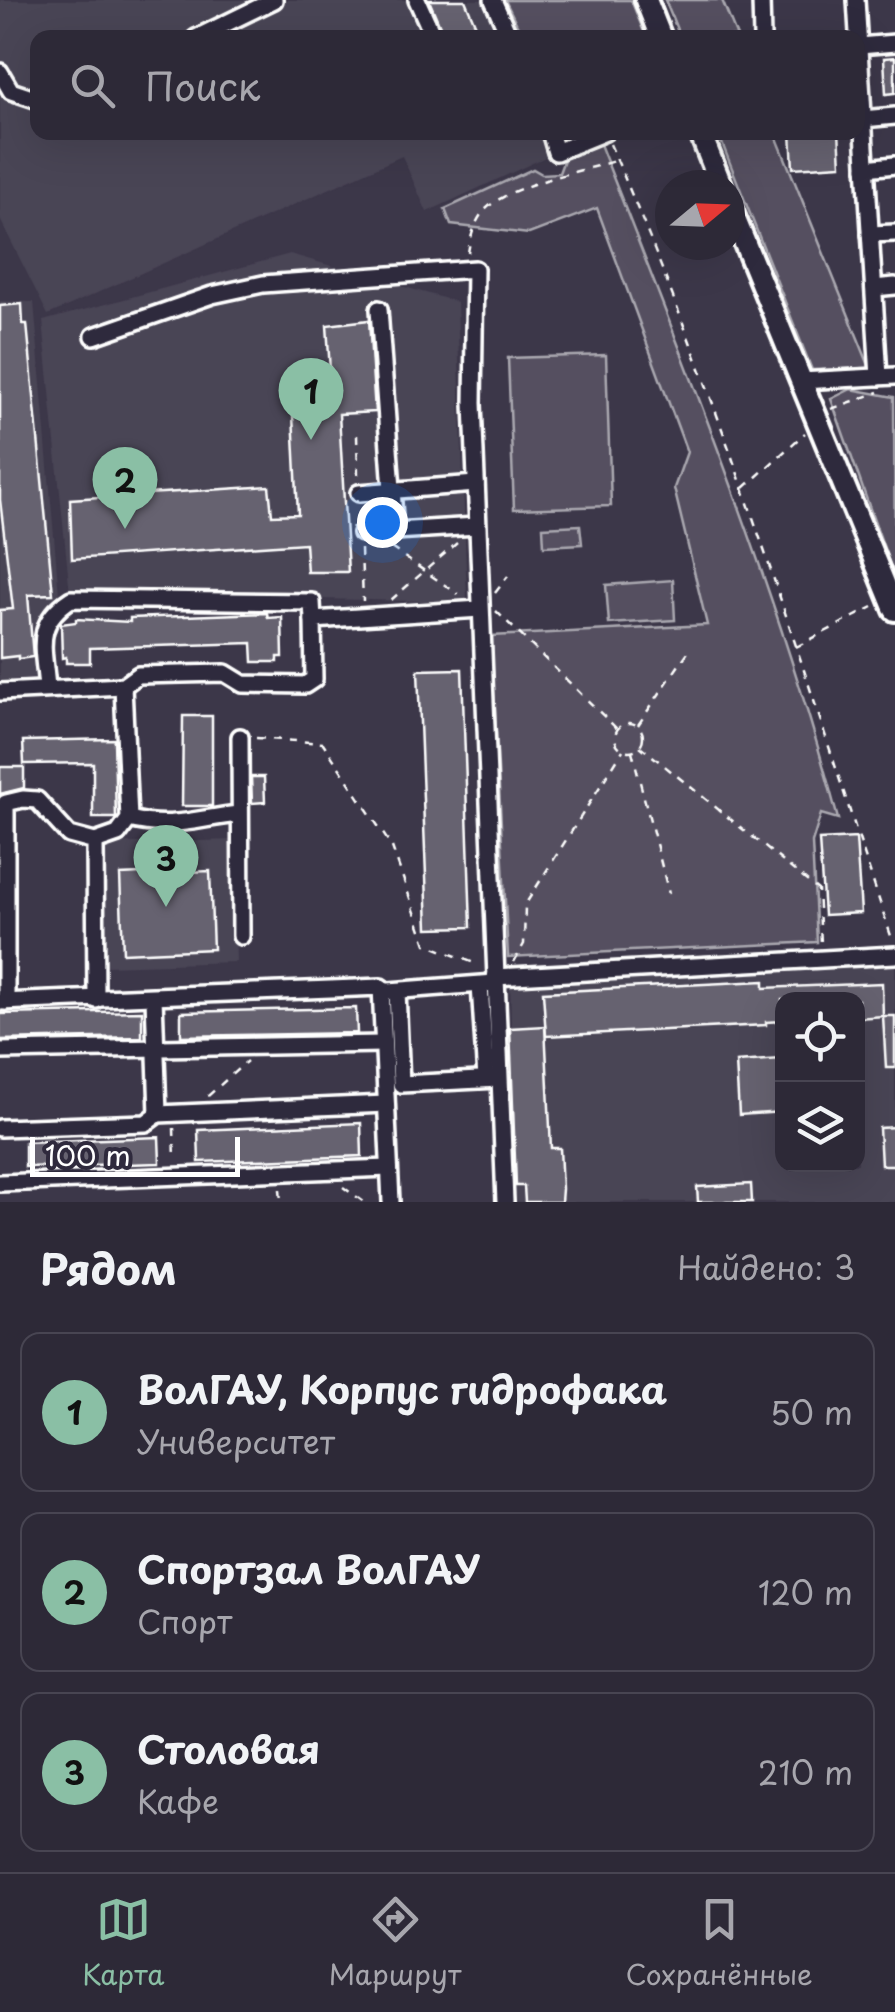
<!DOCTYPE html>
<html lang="ru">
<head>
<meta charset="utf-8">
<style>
  body { margin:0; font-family:"Playpen Sans",sans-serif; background:#35313f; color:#f1f3f6 }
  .controls { position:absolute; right:30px; bottom:30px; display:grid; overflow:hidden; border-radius:20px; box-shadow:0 10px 40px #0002 }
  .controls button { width:90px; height:90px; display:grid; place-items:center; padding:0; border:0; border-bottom:2px solid #484552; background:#2d2937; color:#f1f3f6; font:50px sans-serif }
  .compass { position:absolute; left:655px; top:170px; width:90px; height:90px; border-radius:50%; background:#2d2937; box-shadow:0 10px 40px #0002; rotate:71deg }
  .scale { position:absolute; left:30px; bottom:25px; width:210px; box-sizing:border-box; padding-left:10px; border:5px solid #fff; border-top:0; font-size:28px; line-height:35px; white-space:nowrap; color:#fff; -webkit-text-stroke:8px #2f2a3d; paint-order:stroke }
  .you { position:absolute; left:382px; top:522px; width:35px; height:35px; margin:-25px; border:8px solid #fff; border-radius:50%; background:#1a73e8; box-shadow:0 0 0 15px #1a73e833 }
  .badge { display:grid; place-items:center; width:65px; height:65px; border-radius:50%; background:#8abfa5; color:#111; font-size:32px; font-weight:700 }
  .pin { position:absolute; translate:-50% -82px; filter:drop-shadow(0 2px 5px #0008) }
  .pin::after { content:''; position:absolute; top:52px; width:35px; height:30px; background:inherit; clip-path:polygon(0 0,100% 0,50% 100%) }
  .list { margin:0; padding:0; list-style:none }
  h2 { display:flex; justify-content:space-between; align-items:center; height:130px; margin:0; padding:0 40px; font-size:42px }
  h2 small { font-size:32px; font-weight:400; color:#a7a6ad }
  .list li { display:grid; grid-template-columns:65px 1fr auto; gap:30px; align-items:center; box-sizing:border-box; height:160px; margin:0 20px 20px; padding:0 20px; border:2px solid #484552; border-radius:20px }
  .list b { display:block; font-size:38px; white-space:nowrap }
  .list p { margin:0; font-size:32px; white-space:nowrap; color:#a7a6ad }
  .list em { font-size:32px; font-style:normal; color:#a7a6ad }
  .icon { flex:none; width:55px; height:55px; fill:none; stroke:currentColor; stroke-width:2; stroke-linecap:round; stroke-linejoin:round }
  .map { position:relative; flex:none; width:895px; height:1202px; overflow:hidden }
  .search { position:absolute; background:#2d2937; box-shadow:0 10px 40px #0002; left:30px; right:30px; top:30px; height:110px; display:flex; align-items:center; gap:25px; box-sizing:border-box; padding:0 35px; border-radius:20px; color:#a7a6ad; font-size:38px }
  .sheet { height:670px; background:#2d2937 }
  nav { display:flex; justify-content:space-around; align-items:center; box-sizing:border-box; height:140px; border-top:2px solid #484552; background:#2d2937; font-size:28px; color:#a7a6ad }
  nav a { display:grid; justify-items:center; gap:5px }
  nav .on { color:#8abfa5 }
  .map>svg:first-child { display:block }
  .built { fill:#494455; fill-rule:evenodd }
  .green { fill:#555060; stroke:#aaa8b0; stroke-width:2.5 }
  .building { fill:#666270; stroke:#fff; stroke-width:2.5 }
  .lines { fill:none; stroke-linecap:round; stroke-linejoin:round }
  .minor-casing { stroke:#fff; stroke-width:22 }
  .major-casing { stroke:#fff; stroke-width:28 }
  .path { stroke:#fff; stroke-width:2.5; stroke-dasharray:8 8; stroke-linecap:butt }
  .minor { stroke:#2f2a3d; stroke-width:15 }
  .major { stroke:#2f2a3d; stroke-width:20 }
</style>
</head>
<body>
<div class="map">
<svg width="895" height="1202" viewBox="0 0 895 1202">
  <rect width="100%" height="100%" fill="#3c3749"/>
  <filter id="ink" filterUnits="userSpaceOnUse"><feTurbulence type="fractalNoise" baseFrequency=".01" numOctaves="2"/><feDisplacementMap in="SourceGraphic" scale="20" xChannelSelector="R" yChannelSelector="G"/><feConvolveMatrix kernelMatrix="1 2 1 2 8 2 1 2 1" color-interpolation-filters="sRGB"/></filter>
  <g filter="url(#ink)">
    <!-- built -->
    <g class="built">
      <path d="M0,0H483L500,37L38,38V132H543L552,154L427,212L402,156L48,315L0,219Z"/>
      <path d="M290,254L457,302L467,602L70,594L43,321Z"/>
      <path d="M0,301L34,302L59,595L37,625L40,678L0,681Z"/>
      <path d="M233,840L236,962L105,966L101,844Z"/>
      <path d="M895,961V1202H514L510,971ZM782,999H858V1164H782Z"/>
    </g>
    <!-- green -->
    <g class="green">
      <path d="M505,0H631L646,37H523Z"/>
      <path d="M665,0H722L737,37H680Z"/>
      <path d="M718,133H775L870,368L812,370Z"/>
      <path d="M600,144C687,366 777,589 838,819L821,814L812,843L817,942L508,957L491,636L707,625L674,488L687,452L597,208L529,234L451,225L445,209L533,169L542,174L559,173L565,157Z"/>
      <path d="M606,355L611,506L514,509L508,358Z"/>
      <path d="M851,389L894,397L895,579L831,399Z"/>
      <path d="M580,525L582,544L544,546L543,527Z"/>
      <path d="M673,580L675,620L609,624L606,585Z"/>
    </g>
    <!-- building -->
    <g class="building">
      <path d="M429,0H465L481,38H445Z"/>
      <path d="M895,57V93L886,94L884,58Z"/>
      <path d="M791,132H839L841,165L793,168Z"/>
      <path d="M22,304L23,324H27L53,594L28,595L33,657L18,659V656L0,658V610L13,609L0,500V306Z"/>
      <path d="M369,320L375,412L339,414L348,572H307L305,543L72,559L70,499L269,486L272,515L298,514L291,375L330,371L327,325Z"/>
      <path d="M267,613L268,618L282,617L283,657H278V662H253L252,643L90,648V663H66V657L62,658L61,624L76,622V619L130,622V618Z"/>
      <path d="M462,669L471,927L428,928L418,670Z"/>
      <path d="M183,716H212V806H182Z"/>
      <path d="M114,739L116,818H93V763L24,764L23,741Z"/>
      <path d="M0,767H24V788L0,794Z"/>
      <path d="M251,777H264L265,802L252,803Z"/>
      <path d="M856,838L861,913L824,915L819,840Z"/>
      <path d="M210,871L213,949L123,953L120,875Z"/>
      <path d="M764,981V988L882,983L883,1016L858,1018V1000H782V1021L766,1022V1025L546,1036L543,992Z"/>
      <path d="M356,1008L357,1033L181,1036V1012Z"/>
      <path d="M142,1011V1037L0,1040V1014Z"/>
      <path d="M883,1016H895V1068H886Z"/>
      <path d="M545,1026L551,1148H560L562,1189L561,1202H525L524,1186H516L510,1028Z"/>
      <path d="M782,1059V1112L739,1115L736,1062Z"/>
      <path d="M361,1123L362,1156L199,1162L198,1130Z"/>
      <path d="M895,1127V1165H881L879,1128Z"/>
      <path d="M159,1137L160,1163L25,1167V1142Z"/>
      <path d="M751,1184L752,1202H698L697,1187Z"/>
    </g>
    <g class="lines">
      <!-- minor casing -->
      <g class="minor-casing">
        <g id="minor">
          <path d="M417,0L434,38"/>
          <path d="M493,0L510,38"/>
          <path d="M761,0L762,38"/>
          <path d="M856,0L879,377"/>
          <path d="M196,38L274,0"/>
          <path d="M859,46L895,43"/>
          <path d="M0,72L11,91L38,100"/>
          <path d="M863,119L895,116"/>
          <path d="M550,132L556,152L605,132"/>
          <path d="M866,168L895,165"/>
          <path d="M870,234L895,233"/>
          <path d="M874,288L895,286"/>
          <path d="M379,309L395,531"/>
          <path d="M94,336L212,295L263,284L475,269L473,403L505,1202"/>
          <path d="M801,381L895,376"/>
          <path d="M359,493L476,484"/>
          <path d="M361,533L477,526"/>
          <path d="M47,688C44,648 33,624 71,599L312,602L313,620"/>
          <path d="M0,692L123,686L138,675L225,673L243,684L305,685L314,679L313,620L480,609"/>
          <path d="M240,737L241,936"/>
          <path d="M129,819C172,830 198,818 239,814"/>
          <path d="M95,842L118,834L129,819L123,686"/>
          <path d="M495,977L895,955"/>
          <path d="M480,985L486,1079"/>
          <path d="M389,991L495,983"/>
          <path d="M397,991L401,1084L499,1079"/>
          <path d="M154,997L158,1114"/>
          <path d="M0,1002L381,987L391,1202"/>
          <path d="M6,1002V803L23,799L37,800L69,835L95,842L96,1000"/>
          <path d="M0,1051L383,1044"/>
          <path d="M0,1128L146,1123L158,1114L386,1104"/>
          <path d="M0,1183L389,1168"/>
        </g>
      </g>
      <!-- major casing -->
      <g class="major-casing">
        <g id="major">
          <path d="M646,0L661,38"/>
          <path d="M700,132L721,185"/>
          <path d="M730,207L895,610"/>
        </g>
      </g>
      <!-- path -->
      <g class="path">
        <path d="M610,144C723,402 804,675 893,942"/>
        <path d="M468,253C470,239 475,219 486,209C512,184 579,172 614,161"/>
        <path d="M831,409L879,392"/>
        <path d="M357,435L358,476"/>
        <path d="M744,488L805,433"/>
        <path d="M391,548L458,594"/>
        <path d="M361,549L363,601"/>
        <path d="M495,593L508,576"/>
        <path d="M391,600L457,543"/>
        <path d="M496,611L617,729"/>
        <path d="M796,647L873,607"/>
        <circle cx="629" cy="737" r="14"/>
        <path d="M638,725L692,646"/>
        <path d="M256,738L323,743L392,847L426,944L479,965"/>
        <path d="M640,746L818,890L821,943"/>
        <path d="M632,751L669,894"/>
        <path d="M514,962L524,944L525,905L623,750"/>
        <path d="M208,1096L247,1061"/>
        <path d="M174,1128L175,1160"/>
        <path d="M343,1187L364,1202"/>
        <path d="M280,1189L281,1202"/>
      </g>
      <!-- minor -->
      <use href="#minor" class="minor"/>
      <!-- major -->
      <use href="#major" class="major"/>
    </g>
  </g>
</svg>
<div class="controls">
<button><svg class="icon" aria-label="locate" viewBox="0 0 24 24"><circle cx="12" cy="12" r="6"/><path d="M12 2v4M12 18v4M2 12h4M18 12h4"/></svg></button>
<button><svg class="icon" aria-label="layers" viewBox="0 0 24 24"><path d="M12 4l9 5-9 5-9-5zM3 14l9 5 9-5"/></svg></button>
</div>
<svg class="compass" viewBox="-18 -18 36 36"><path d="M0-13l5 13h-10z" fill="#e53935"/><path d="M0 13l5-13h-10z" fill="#a7a6ad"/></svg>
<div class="scale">100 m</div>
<div class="you"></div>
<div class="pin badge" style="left:311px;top:440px">1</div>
<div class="pin badge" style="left:125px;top:529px">2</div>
<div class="pin badge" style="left:166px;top:907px">3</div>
<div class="search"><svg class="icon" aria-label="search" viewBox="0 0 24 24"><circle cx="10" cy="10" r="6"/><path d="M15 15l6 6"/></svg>Поиск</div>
</div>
<section class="sheet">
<h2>Рядом<small>Найдено: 3</small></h2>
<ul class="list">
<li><span class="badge">1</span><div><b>ВолГАУ, Корпус гидрофака</b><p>Университет</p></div><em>50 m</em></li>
<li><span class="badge">2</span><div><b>Спортзал ВолГАУ</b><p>Спорт</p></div><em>120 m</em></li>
<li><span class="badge">3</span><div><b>Столовая</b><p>Кафе</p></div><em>210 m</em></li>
</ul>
</section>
<nav>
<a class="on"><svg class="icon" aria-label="map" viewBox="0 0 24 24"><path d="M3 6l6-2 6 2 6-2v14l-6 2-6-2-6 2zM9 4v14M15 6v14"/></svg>Карта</a>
<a><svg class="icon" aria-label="directions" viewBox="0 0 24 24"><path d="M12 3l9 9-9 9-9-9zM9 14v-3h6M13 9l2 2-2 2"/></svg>Маршрут</a>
<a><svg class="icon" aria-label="saved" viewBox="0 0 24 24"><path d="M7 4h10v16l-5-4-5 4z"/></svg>Сохранённые</a>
</nav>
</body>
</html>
